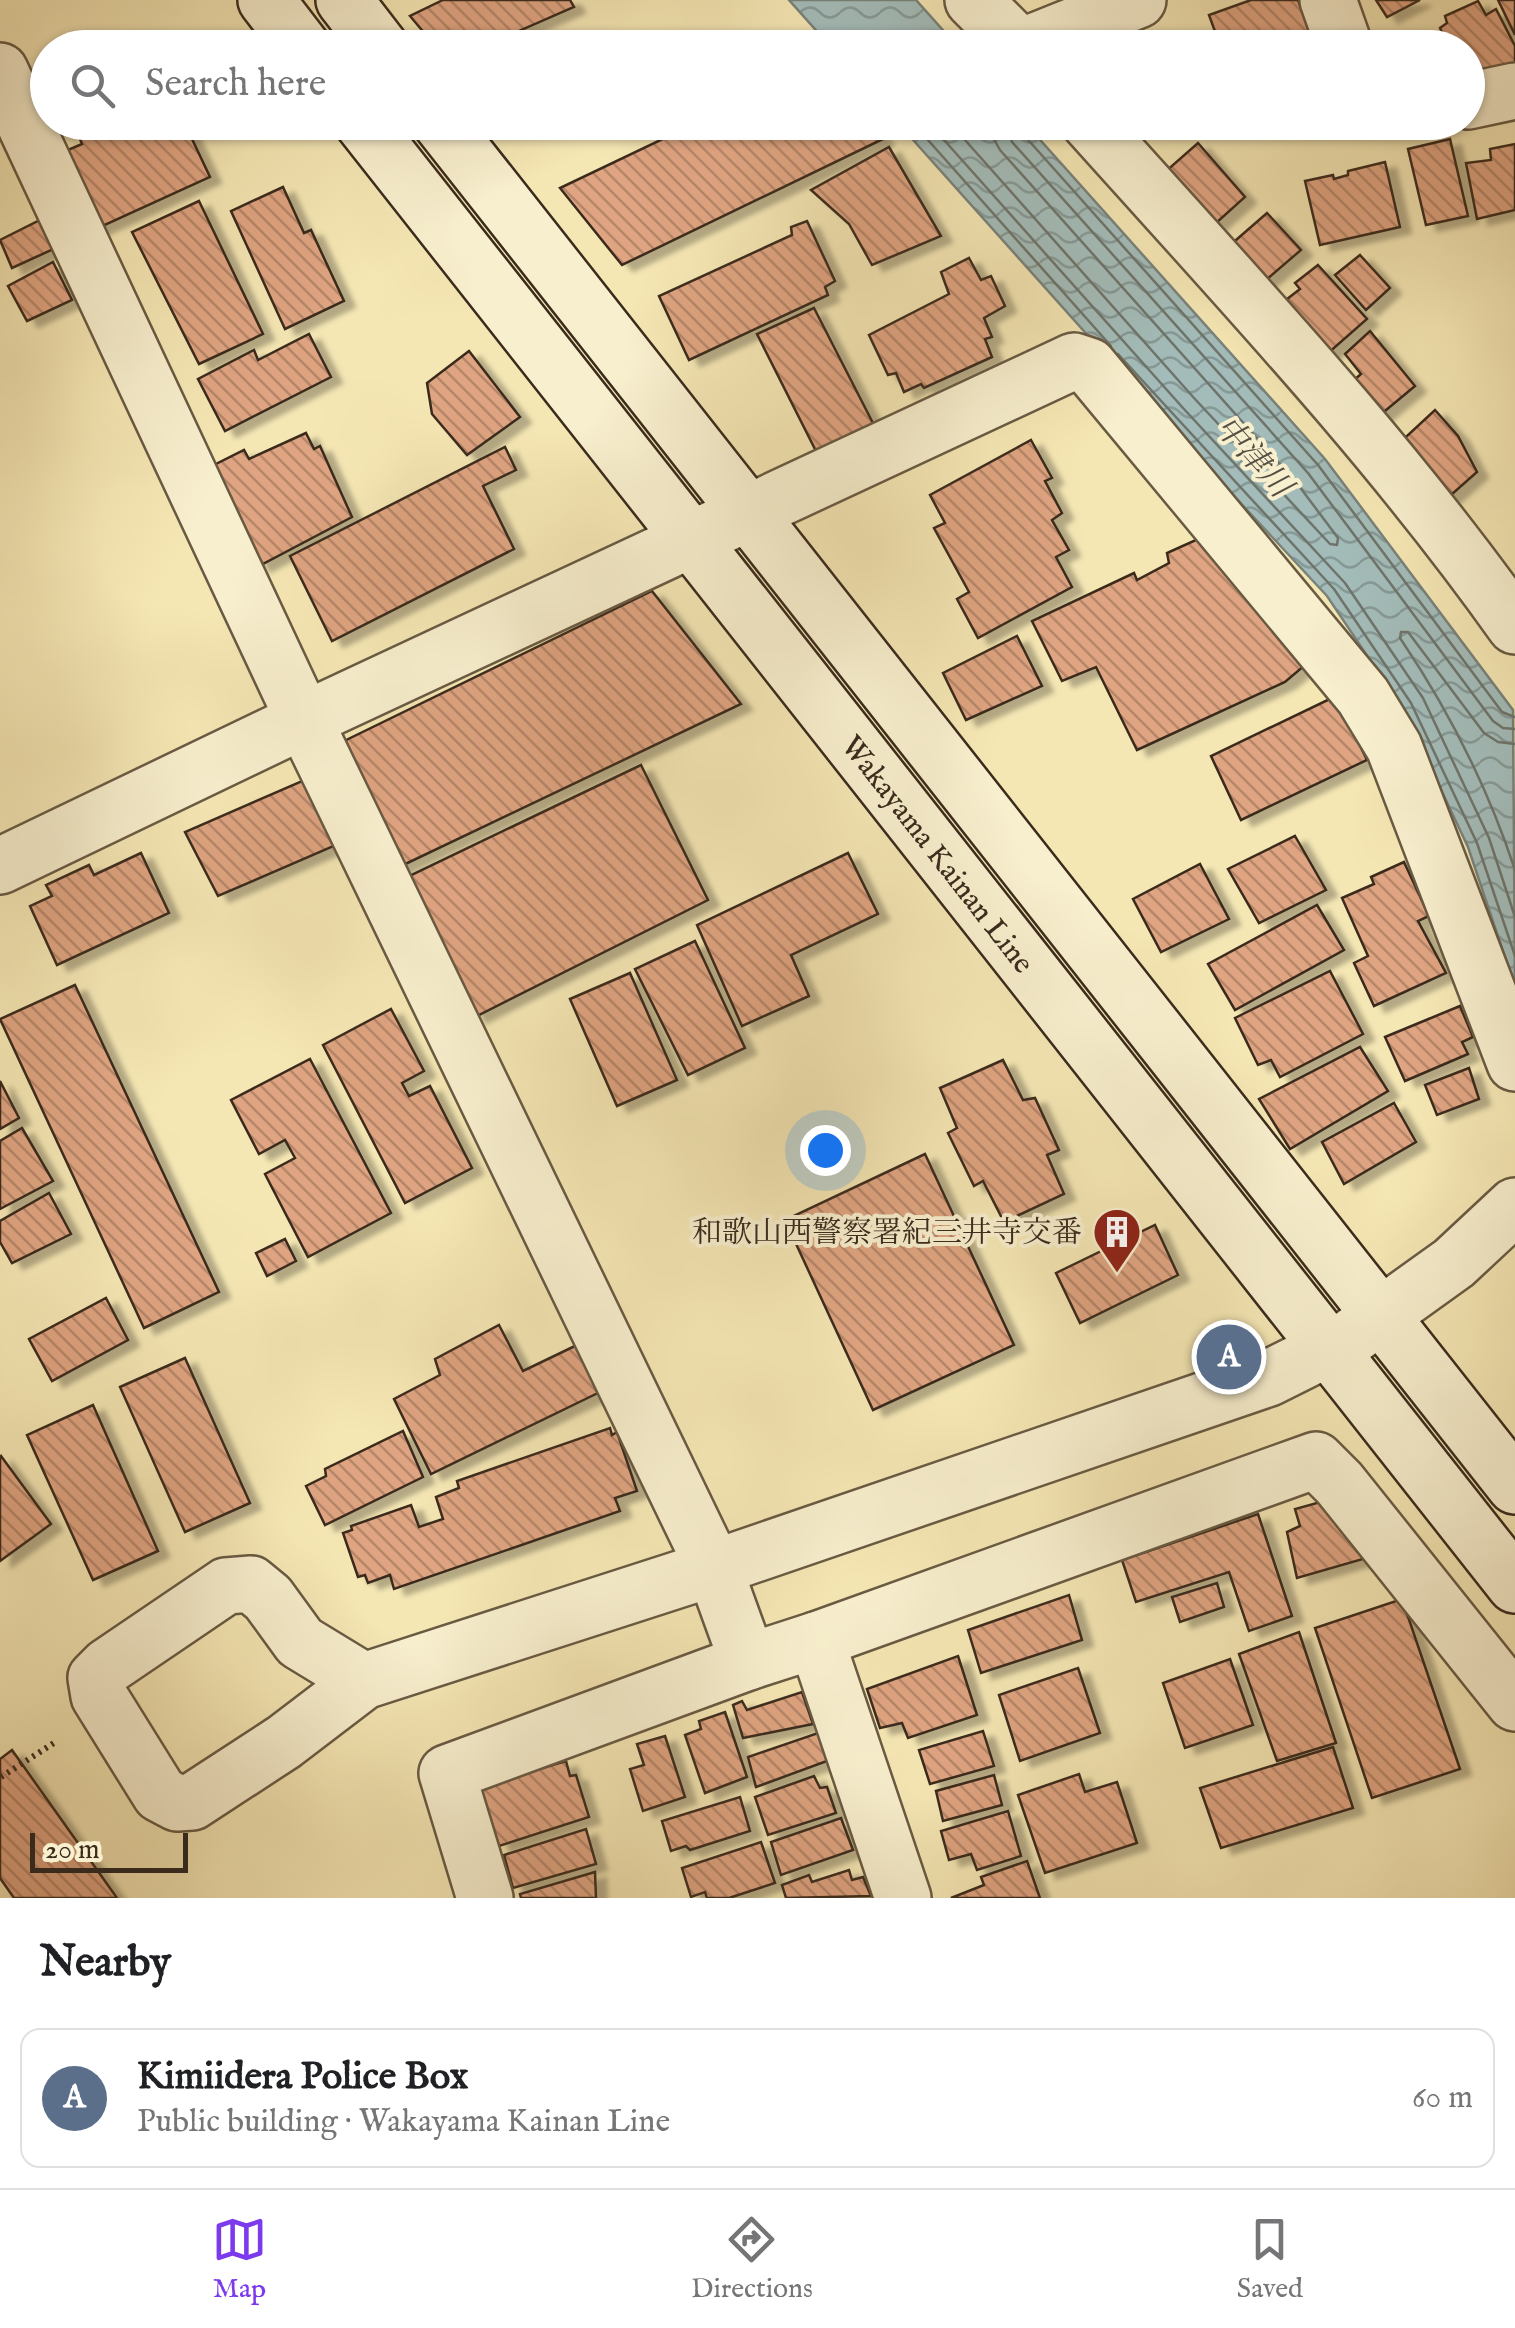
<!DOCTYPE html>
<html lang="en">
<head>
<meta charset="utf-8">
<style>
  body { margin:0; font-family:"IM FELL English","Noto Serif JP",serif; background:#f6f6f6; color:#202124 }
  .scale { position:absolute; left:30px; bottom:25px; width:158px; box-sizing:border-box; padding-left:10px; border:5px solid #3a2b1d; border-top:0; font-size:28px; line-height:35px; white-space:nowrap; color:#3a2b1d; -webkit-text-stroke:8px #f8efce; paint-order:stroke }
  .you { position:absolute; left:825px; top:1150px; width:35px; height:35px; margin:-25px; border:8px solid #fff; border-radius:50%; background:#1a73e8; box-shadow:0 0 0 15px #1a73e833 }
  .badge { display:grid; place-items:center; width:65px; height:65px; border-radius:50%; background:#7c3aed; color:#fff; font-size:32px; font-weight:700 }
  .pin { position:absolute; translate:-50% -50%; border:5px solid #fff; box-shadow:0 2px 10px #0006 }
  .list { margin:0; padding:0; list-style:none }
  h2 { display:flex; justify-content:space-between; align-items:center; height:130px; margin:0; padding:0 40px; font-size:42px }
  h2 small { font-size:32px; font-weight:400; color:#757577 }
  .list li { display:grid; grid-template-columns:65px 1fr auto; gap:30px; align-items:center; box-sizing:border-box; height:140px; margin:0 20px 20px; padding:0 20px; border:2px solid #e0e0e0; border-radius:20px }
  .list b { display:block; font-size:38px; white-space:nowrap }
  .list p { margin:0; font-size:32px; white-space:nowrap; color:#757577 }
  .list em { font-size:32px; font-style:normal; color:#757577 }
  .icon { flex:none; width:55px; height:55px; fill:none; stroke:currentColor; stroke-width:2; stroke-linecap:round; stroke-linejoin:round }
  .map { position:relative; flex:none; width:1515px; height:1898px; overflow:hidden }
  .search { position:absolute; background:#fff; box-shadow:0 2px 8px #0004; left:30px; right:30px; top:30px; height:110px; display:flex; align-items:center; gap:25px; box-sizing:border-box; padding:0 35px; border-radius:55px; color:#757577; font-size:38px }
  .sheet { height:290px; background:#fff }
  nav { display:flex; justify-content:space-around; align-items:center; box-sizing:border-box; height:140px; border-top:2px solid #e0e0e0; background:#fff; font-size:28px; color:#757577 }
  nav a { display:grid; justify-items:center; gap:5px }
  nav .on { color:#7c3aed }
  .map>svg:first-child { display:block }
  .water { fill:url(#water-waves); stroke:#79827b; stroke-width:2.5 }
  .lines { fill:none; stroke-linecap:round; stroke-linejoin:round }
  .shore { stroke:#6e746b; stroke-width:2.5 }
  .building { fill:url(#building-back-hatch); stroke:#3a2b1d; stroke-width:2.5; filter:url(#shadow) }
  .minor-casing { stroke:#695a43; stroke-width:60 }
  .tertiary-casing { stroke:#695a43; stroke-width:60 }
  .secondary-casing { stroke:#3a2b1d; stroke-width:60 }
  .path { stroke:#3a2b1d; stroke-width:6; stroke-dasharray:2.5 5; stroke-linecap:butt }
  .minor { stroke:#f8efce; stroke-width:55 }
  .tertiary { stroke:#f8efce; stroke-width:55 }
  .secondary { stroke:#f8efce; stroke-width:55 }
  .labels { text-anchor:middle; stroke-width:8; stroke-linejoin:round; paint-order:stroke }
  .street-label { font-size:30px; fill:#3a2b1d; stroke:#f8efce }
  .poi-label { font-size:30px; fill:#3a2b1d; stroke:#f8efce; text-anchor:end }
  .water-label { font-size:32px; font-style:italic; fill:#544f44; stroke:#f8efce }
</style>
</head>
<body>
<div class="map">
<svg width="1515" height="1898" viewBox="0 0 1515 1898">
  <defs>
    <pattern id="water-waves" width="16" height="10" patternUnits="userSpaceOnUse" patternTransform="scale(2.5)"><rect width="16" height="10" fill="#a3bcb9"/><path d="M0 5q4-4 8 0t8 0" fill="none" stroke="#869996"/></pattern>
    <pattern id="building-back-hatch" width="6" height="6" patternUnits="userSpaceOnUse" patternTransform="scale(2.5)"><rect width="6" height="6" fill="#dfa481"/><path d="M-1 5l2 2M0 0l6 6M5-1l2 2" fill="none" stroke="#b68669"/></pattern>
    <filter id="shadow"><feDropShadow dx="11" dy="6" stdDeviation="2.5" flood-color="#0004"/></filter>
  </defs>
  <rect width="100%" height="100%" fill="#f5e7b4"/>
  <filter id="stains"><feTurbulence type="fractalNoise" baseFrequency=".002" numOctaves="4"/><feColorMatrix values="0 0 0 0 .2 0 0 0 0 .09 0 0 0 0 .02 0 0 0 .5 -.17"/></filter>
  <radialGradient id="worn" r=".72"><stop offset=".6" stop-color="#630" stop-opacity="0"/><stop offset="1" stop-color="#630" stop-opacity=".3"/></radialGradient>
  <!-- water -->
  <g class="water">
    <path d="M789,0H916L958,47H831Z"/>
    <path d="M898,123H1025L1325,459L1513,710L1515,987L1468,847L1403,709L1327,596L1166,423Z"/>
  </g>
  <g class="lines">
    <!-- shore -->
    <g class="shore">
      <path d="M912,122L1111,346"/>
      <path d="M928,122L1183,408L1345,583L1423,698L1489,838L1515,917"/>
      <path d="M949,122L1194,398L1330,544L1337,545L1338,538L1296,482L1000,150L992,136L991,122"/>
      <path d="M1006,122L1012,142L1308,473L1493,721L1503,728L1515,729"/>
      <path d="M1019,122L1022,133L1318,465L1502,712L1515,717"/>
      <path d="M1118,354L1334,589L1411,703L1477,843L1515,956"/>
      <path d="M1515,744L1498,742L1484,733L1408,632H1401L1400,638C1448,709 1488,788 1515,870"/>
    </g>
  </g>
  <!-- building -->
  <g class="building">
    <path d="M443,0H570L574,7L480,48H437L410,16Z"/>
    <path d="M1251,0H1298L1314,43L1303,48H1221L1209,15Z"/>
    <path d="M1376,0H1420L1387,17Z"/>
    <path d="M1498,0H1515V35Z"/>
    <path d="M1478,1L1486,15L1496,9L1515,46V70L1468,87V48H1449L1440,28L1447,23L1445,16Z"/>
    <path d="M90,122H117L121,131L135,126L134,122H184L210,177L96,229L49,158L82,144L76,129Z"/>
    <path d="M707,122H868L883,139L622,265L560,188L696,123L697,128Z"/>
    <path d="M1450,139L1468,216L1426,225L1408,149Z"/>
    <path d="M1198,143L1245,197L1205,233L1157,179Z"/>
    <path d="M1515,144V210L1477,219L1466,163L1491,160L1490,149Z"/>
    <path d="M889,147L941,236L872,265L849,224L811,190Z"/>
    <path d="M1385,162L1400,227L1320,245L1305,181L1333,175L1334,179L1348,175V171Z"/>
    <path d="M283,187L304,233L311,230L344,301L285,329L231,211Z"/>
    <path d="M199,201L263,334L199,364L132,232Z"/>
    <path d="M1267,213L1301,250L1252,292L1220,254Z"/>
    <path d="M44,218L58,247L12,268L0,240Z"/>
    <path d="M807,221L835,281L825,287L828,295L689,360L659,296L792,235L791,227Z"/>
    <path d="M1360,255L1390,288L1366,310L1335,275Z"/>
    <path d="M969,258L981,280L991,276L1005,306L984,318L992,337L985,339L992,357L924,388L921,384L904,392L896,373L888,375L869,335L949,294L941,272Z"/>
    <path d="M53,262L72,300L27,321L8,286Z"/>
    <path d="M1318,265L1367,319L1326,355L1282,303L1300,289L1295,283Z"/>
    <path d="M814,308L878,433L821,461L757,334Z"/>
    <path d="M1370,331L1415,386L1373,421L1346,387L1361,374L1345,354Z"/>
    <path d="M309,334L331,377L225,431L198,379L254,350L258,360Z"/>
    <path d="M469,351L520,417L467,455L432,414L427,383Z"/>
    <path d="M1435,410L1458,436L1477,472L1442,503L1395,447Z"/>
    <path d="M306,433L314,449L320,446L352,517L259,566L210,467L244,450L249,459Z"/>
    <path d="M1031,440L1052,478L1045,481L1062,513L1052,520L1069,550L1056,557L1072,587L978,638L957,599L969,592L934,528L945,523L930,495Z"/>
    <path d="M505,447L516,470L483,486L514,549L332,641L290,556Z"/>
    <path d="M1198,539L1311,660L1285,682L1137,750L1096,667L1062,681L1032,621L1134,573L1137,580L1169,563L1167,553Z"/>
    <path d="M652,591L741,704L397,868L336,745Z"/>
    <path d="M1017,636L1042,686L966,720L943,673Z"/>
    <path d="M1336,696L1367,760L1241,820L1211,756Z"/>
    <path d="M641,765L708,900L475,1017L405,878Z"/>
    <path d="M309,778L343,842L218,896L185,832Z"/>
    <path d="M1295,836L1326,890L1259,923L1228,869Z"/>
    <path d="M141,853L169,913L57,965L30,906L52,896L46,885L89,865L94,875Z"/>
    <path d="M848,853L878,914L791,955L809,996L742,1026L697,925Z"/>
    <path d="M1404,862L1429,916L1418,921L1446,973L1374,1006L1354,963L1368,956L1342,898L1374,884L1371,877Z"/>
    <path d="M1200,864L1229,919L1161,952L1133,899Z"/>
    <path d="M1317,905L1344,950L1235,1010L1208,964Z"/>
    <path d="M695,941L745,1048L688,1075L635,969Z"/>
    <path d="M1330,971L1363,1034L1280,1077L1271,1060L1258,1065L1235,1018Z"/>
    <path d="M630,973L677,1080L617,1106L570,999Z"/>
    <path d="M75,985L219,1292L144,1328L0,1019Z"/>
    <path d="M1460,1006L1473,1037L1462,1042L1468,1054L1405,1081L1385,1037Z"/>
    <path d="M391,1009L424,1071L402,1083L409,1096L430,1086L472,1168L405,1203L323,1045Z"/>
    <path d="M1360,1047L1388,1091L1290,1149L1259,1099Z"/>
    <path d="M310,1059L391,1213L308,1257L265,1174L295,1158L285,1140L259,1154L231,1100Z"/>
    <path d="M1003,1060L1023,1100L1035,1098L1059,1150L1047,1155L1064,1194L1004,1222L983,1181L974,1186L948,1133L957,1128L940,1088Z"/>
    <path d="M1469,1068L1479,1099L1437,1115L1425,1085Z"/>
    <path d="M0,1081L19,1118L0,1129Z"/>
    <path d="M1394,1103L1416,1142L1344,1184L1322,1142Z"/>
    <path d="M22,1128L53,1181L0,1209V1141Z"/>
    <path d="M925,1154L1014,1345L873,1410L785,1220Z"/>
    <path d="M49,1193L71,1234L12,1263L0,1242V1221Z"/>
    <path d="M1155,1225L1178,1275L1080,1323L1056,1273Z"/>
    <path d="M285,1239L296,1261L267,1276L256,1253Z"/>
    <path d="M106,1298L128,1340L52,1381L29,1339Z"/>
    <path d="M499,1325L523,1371L579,1344L602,1391L431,1474L394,1399L440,1375L435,1359Z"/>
    <path d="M185,1358L250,1503L185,1532L120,1387Z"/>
    <path d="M93,1405L158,1551L93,1580L27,1435Z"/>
    <path d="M610,1428L612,1435L617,1432L637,1491L615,1498L620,1511L394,1589L390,1575L368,1583L365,1575L358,1577L343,1533L352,1530L351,1526L411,1505L419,1527L443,1519L436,1497L459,1488L457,1481Z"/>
    <path d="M403,1431L423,1477L325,1525L306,1486L326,1476L325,1469Z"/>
    <path d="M1,1456L51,1524L0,1561V1457Z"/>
    <path d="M1353,1493L1370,1557L1297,1578L1287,1532L1300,1526L1295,1509Z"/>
    <path d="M1258,1514L1292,1616L1249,1631L1229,1572L1136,1602L1122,1560Z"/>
    <path d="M1217,1583L1224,1607L1180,1622L1172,1597Z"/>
    <path d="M1069,1595L1082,1640L981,1673L968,1630Z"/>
    <path d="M1402,1599L1460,1769L1372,1798L1315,1628Z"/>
    <path d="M1299,1632L1336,1743L1277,1761L1239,1654Z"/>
    <path d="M958,1656L977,1715L908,1738L902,1723L880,1728L867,1689Z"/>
    <path d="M1230,1659L1253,1725L1185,1748L1163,1683Z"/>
    <path d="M1078,1668L1100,1733L1020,1761L999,1695Z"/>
    <path d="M802,1692L813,1724L743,1738L733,1705L742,1701L747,1710Z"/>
    <path d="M725,1712L747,1777L705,1793L685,1735L701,1729L699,1721Z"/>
    <path d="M983,1731L994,1766L930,1784L919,1750Z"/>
    <path d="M818,1733L827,1761L756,1787L748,1757Z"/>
    <path d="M665,1736L685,1797L643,1811L630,1769L644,1765L637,1744Z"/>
    <path d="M1333,1747L1353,1808L1221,1848L1200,1788Z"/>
    <path d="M12,1750L117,1898H14L0,1878V1759Z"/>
    <path d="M566,1761L570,1776L576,1775L589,1817L499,1846L479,1782L541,1762L543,1768Z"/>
    <path d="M1079,1774L1085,1792L1117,1782L1137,1843L1045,1873L1018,1795Z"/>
    <path d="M994,1775L1002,1805L943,1821L936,1791Z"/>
    <path d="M814,1776L820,1788L827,1787L836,1813L768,1835L755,1797Z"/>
    <path d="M740,1797L750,1831L690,1850L686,1846L671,1851L662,1821Z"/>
    <path d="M1008,1811L1021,1856L977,1870L971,1854L949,1860L941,1831Z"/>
    <path d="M841,1818L853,1850L781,1875L771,1842Z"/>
    <path d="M586,1829L596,1864L513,1888L504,1855Z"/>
    <path d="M761,1842L775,1883L729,1898H707L705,1892L691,1897L682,1868Z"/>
    <path d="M1027,1861L1040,1898H951L984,1885L981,1877Z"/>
    <path d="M849,1870L852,1880L863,1877L871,1896L786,1898L782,1885L809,1875L812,1882Z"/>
    <path d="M595,1872L596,1898H521L520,1894Z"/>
  </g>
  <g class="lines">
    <!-- minor casing -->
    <g class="minor-casing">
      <g id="minor">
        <path d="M973,0L1021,48"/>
        <path d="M1328,0L1345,48"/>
        <path d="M1021,47L1138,0"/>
        <path d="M0,71L304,720L714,1568L748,1662L816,1640L903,1898"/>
        <path d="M1468,101L1515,91"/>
        <path d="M1089,122C1236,286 1388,447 1515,626"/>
        <path d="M0,866L304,720L1074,361L1089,366L1363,696L1394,747L1515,1063"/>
        <path d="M816,1640L1316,1460L1339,1483L1515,1703"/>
        <path d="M485,1898L447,1773L748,1662"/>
      </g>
    </g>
    <!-- tertiary casing -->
    <g class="tertiary-casing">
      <path id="tertiary" d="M364,1681L300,1642L268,1598L251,1584L226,1586L108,1666L96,1678L99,1696L160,1794L177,1803L192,1802L284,1742L364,1681L714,1568L1269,1378L1351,1337L1454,1263L1515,1206"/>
    </g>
    <!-- secondary casing -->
    <g class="secondary-casing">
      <g id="secondary">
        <path d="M266,0L303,48"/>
        <path d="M344,0L381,48"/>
        <path d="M362,122L1515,1585"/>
        <path d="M440,122L1515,1486"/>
      </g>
    </g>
    <!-- path -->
    <path class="path" d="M1,1777L57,1741"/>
    <!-- minor -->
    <use href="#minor" class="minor"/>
    <!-- tertiary -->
    <use href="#tertiary" class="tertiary"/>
    <!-- secondary -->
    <use href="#secondary" class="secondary"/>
  </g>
  <!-- icons -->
  <defs>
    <g id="building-pin" transform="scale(2.5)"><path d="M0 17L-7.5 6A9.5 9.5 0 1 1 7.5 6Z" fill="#8f2418" stroke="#f8efce"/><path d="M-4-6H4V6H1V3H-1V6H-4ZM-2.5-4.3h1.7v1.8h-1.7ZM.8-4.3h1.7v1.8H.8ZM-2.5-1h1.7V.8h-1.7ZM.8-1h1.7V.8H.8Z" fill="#fff"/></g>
  </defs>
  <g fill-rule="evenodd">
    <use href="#building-pin" x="1117" y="1232"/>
  </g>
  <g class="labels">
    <!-- street labels -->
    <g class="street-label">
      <text transform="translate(938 854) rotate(52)" y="10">Wakayama Kainan Line</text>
    </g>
    <!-- poi labels -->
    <g class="poi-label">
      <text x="1082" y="1242">和歌山西警察署紀三井寺交番</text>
    </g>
    <!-- water labels -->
    <g class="water-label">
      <text transform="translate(1254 456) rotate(48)" y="11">中津川</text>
    </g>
  </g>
  <rect width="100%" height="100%" filter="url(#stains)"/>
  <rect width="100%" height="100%" fill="url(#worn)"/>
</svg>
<div class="scale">20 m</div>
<div class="you"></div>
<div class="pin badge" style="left:1229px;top:1357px;background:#5c6f8a">A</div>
<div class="search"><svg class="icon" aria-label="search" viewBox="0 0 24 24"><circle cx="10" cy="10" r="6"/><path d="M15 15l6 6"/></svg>Search here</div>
</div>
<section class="sheet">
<h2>Nearby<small></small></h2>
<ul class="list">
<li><span class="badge" style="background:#5c6f8a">A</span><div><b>Kimiidera Police Box</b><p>Public building · Wakayama Kainan Line</p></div><em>60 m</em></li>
</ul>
</section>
<nav>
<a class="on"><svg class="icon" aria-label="map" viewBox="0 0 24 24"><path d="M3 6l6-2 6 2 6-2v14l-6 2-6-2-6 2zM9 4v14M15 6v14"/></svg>Map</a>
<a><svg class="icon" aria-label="directions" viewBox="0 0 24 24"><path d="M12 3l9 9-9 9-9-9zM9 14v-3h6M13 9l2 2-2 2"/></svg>Directions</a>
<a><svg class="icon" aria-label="saved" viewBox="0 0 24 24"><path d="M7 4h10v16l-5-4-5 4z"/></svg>Saved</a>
</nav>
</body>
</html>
